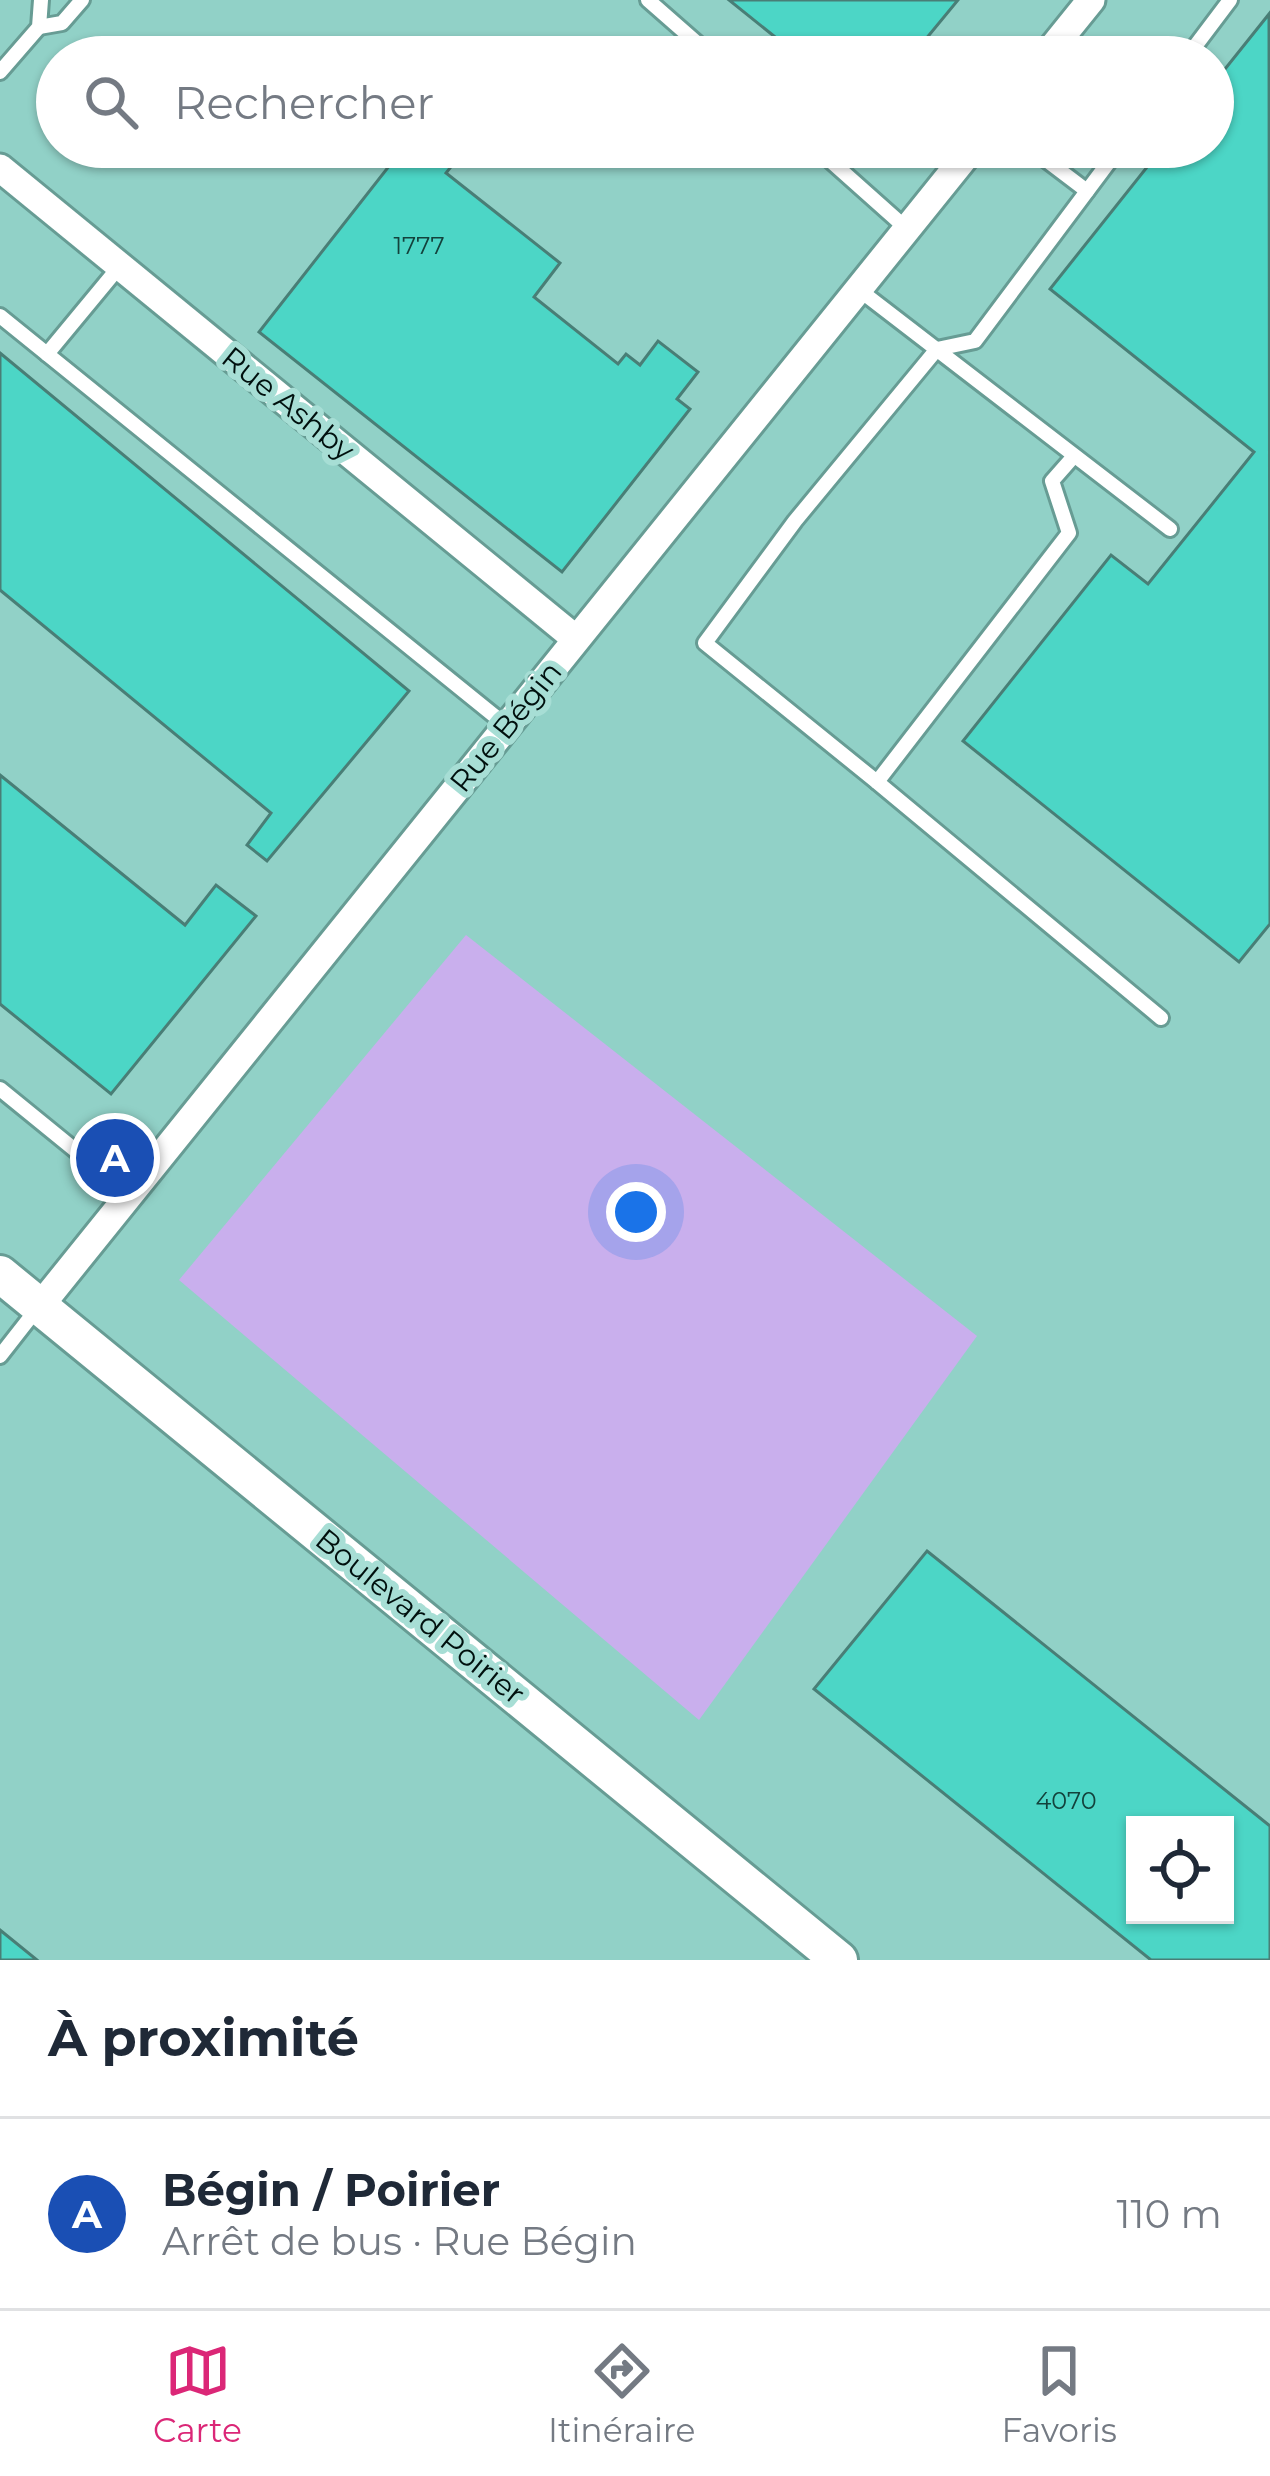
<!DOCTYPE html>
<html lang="fr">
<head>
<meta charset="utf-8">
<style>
  body { margin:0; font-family:Montserrat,sans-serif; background:#f6f6f7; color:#1f2937 }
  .controls { position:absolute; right:36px; bottom:36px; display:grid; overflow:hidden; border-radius:0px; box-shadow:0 3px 9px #0004 }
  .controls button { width:108px; height:108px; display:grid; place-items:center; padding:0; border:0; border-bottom:3px solid #e0e1e3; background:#fff; color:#1f2937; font:60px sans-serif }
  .you { position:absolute; left:636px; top:1212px; width:42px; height:42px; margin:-30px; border:9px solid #fff; border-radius:50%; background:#1a73e8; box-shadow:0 0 0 18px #1a73e833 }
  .badge { display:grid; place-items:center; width:78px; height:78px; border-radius:50%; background:#db2777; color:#fff; font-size:39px; font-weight:700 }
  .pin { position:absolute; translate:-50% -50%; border:6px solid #fff; box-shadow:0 3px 12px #0006 }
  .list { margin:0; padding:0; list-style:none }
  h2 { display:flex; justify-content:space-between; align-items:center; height:156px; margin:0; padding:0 48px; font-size:51px }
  h2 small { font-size:39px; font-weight:400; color:#747a83 }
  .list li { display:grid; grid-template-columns:78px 1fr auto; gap:36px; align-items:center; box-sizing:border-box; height:192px; padding:0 48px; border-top:3px solid #e0e1e3 }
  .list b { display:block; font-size:45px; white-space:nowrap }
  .list p { margin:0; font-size:39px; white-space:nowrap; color:#747a83 }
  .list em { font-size:39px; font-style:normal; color:#747a83 }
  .icon { flex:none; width:66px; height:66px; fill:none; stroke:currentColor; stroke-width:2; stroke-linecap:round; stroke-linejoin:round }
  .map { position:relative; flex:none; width:1270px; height:1960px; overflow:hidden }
  .search { position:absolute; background:#fff; box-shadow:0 3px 9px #0004; left:36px; right:36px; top:36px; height:132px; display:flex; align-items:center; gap:30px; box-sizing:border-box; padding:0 42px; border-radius:66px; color:#747a83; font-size:45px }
  .sheet { height:348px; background:#fff }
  nav { display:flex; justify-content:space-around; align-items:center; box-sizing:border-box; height:168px; border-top:3px solid #e0e1e3; background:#fff; font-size:33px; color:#747a83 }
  nav a { display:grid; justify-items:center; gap:6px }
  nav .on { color:#db2777 }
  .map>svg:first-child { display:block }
  .built { fill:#91d1c7; fill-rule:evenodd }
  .green { fill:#c9afed }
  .building { fill:#4cd6c6; stroke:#497e76; stroke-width:3; fill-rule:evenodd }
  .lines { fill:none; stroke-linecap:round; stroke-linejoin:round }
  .lane-casing { stroke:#679c94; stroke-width:20 }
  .street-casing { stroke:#679c94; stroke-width:33 }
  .secondary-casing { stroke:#679c94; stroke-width:42 }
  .lane { stroke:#fff; stroke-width:14 }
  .street { stroke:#fff; stroke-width:27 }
  .secondary { stroke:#fff; stroke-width:36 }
  .labels { text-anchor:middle; stroke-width:12; stroke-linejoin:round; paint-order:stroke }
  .number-label { font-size:24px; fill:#13423c }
  .street-label { font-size:30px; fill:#00100e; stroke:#a7ded5 }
</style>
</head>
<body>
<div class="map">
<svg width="1270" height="1960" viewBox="0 0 1270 1960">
  <rect width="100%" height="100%" fill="#a7ded5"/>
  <!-- built -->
  <path class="built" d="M0,0H1270V1960H0ZM57,57H1213V147H57ZM1135,1825H1225V1915H1135Z"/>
  <!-- green -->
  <path class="green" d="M466,935L977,1336L699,1720L179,1280Z"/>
  <!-- building -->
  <g class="building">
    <path d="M729,0H958L911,57H800Z"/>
    <path d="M1269,14L1270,924L1239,962L963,741L1111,555L1148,584L1254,452L1050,289L1163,147H1213V84Z"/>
    <path d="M404,147L466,148L446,173L560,263L534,297L618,364L626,354L640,365L658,341L698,372L677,399L690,409L562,572L259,332Z"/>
    <path d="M0,353L409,691L267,861L247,845L271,813L0,590Z"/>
    <path d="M0,775L185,925L216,885L256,916L111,1094L0,1004Z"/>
    <path d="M927,1551L1270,1826V1960H1151L814,1689ZM1135,1825H1225V1915H1135Z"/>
    <path d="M0,1930L37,1960H0Z"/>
  </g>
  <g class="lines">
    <!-- lane casing -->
    <g class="lane-casing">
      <g id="lane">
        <path d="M648,0L713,57"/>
        <path d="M39,27L62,23L82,0"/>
        <path d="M1187,57L1230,0"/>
        <path d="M0,72L39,27L41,0"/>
        <path d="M815,147L907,229"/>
        <path d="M1029,147L1087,191"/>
        <path d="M862,292L1170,529"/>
        <path d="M0,316L507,726"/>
        <path d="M47,354L119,267"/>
        <path d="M1074,456L1052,481L1069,533L877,782L705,643L795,521L937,349L975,341L1120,147"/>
        <path d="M877,782L1161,1018"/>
        <path d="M0,1089L129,1194"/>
        <path d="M0,1356L36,1310"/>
      </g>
    </g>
    <!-- street casing -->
    <g class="street-casing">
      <g id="street">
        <path d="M1045,57L1091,0"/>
        <path d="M0,168L576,639"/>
        <path d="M40,1306L973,147"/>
      </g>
    </g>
    <!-- secondary casing -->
    <g class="secondary-casing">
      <path id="secondary" d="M0,1274L839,1960"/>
    </g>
    <!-- lane -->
    <use href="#lane" class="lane"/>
    <!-- street -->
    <use href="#street" class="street"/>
    <!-- secondary -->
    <use href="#secondary" class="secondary"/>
  </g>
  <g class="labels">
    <!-- number labels -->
    <g class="number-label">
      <text x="419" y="254">1777</text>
      <text x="1066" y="1809">4070</text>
    </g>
    <!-- street labels -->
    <g class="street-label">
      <text transform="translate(288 404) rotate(39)" y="10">Rue Ashby</text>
      <text transform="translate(506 727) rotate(-51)" y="10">Rue Bégin</text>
      <text transform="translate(420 1617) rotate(39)" y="10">Boulevard Poirier</text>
    </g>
  </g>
</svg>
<div class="controls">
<button><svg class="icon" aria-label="locate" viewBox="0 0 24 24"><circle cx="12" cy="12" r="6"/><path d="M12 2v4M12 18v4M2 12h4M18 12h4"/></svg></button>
</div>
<div class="you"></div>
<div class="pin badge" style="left:115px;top:1158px;background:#1a4fb4">A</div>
<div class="search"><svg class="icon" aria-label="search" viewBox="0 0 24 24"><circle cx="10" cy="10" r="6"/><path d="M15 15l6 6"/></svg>Rechercher</div>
</div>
<section class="sheet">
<h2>À proximité<small></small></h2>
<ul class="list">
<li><span class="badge" style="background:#1a4fb4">A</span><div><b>Bégin / Poirier</b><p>Arrêt de bus · Rue Bégin</p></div><em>110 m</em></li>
</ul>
</section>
<nav>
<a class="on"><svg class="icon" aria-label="map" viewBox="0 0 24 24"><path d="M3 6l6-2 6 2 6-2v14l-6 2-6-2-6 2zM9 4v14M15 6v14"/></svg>Carte</a>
<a><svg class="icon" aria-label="directions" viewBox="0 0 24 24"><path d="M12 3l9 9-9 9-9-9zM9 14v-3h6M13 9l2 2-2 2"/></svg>Itinéraire</a>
<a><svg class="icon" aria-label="saved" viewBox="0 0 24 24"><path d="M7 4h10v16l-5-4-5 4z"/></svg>Favoris</a>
</nav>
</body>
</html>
